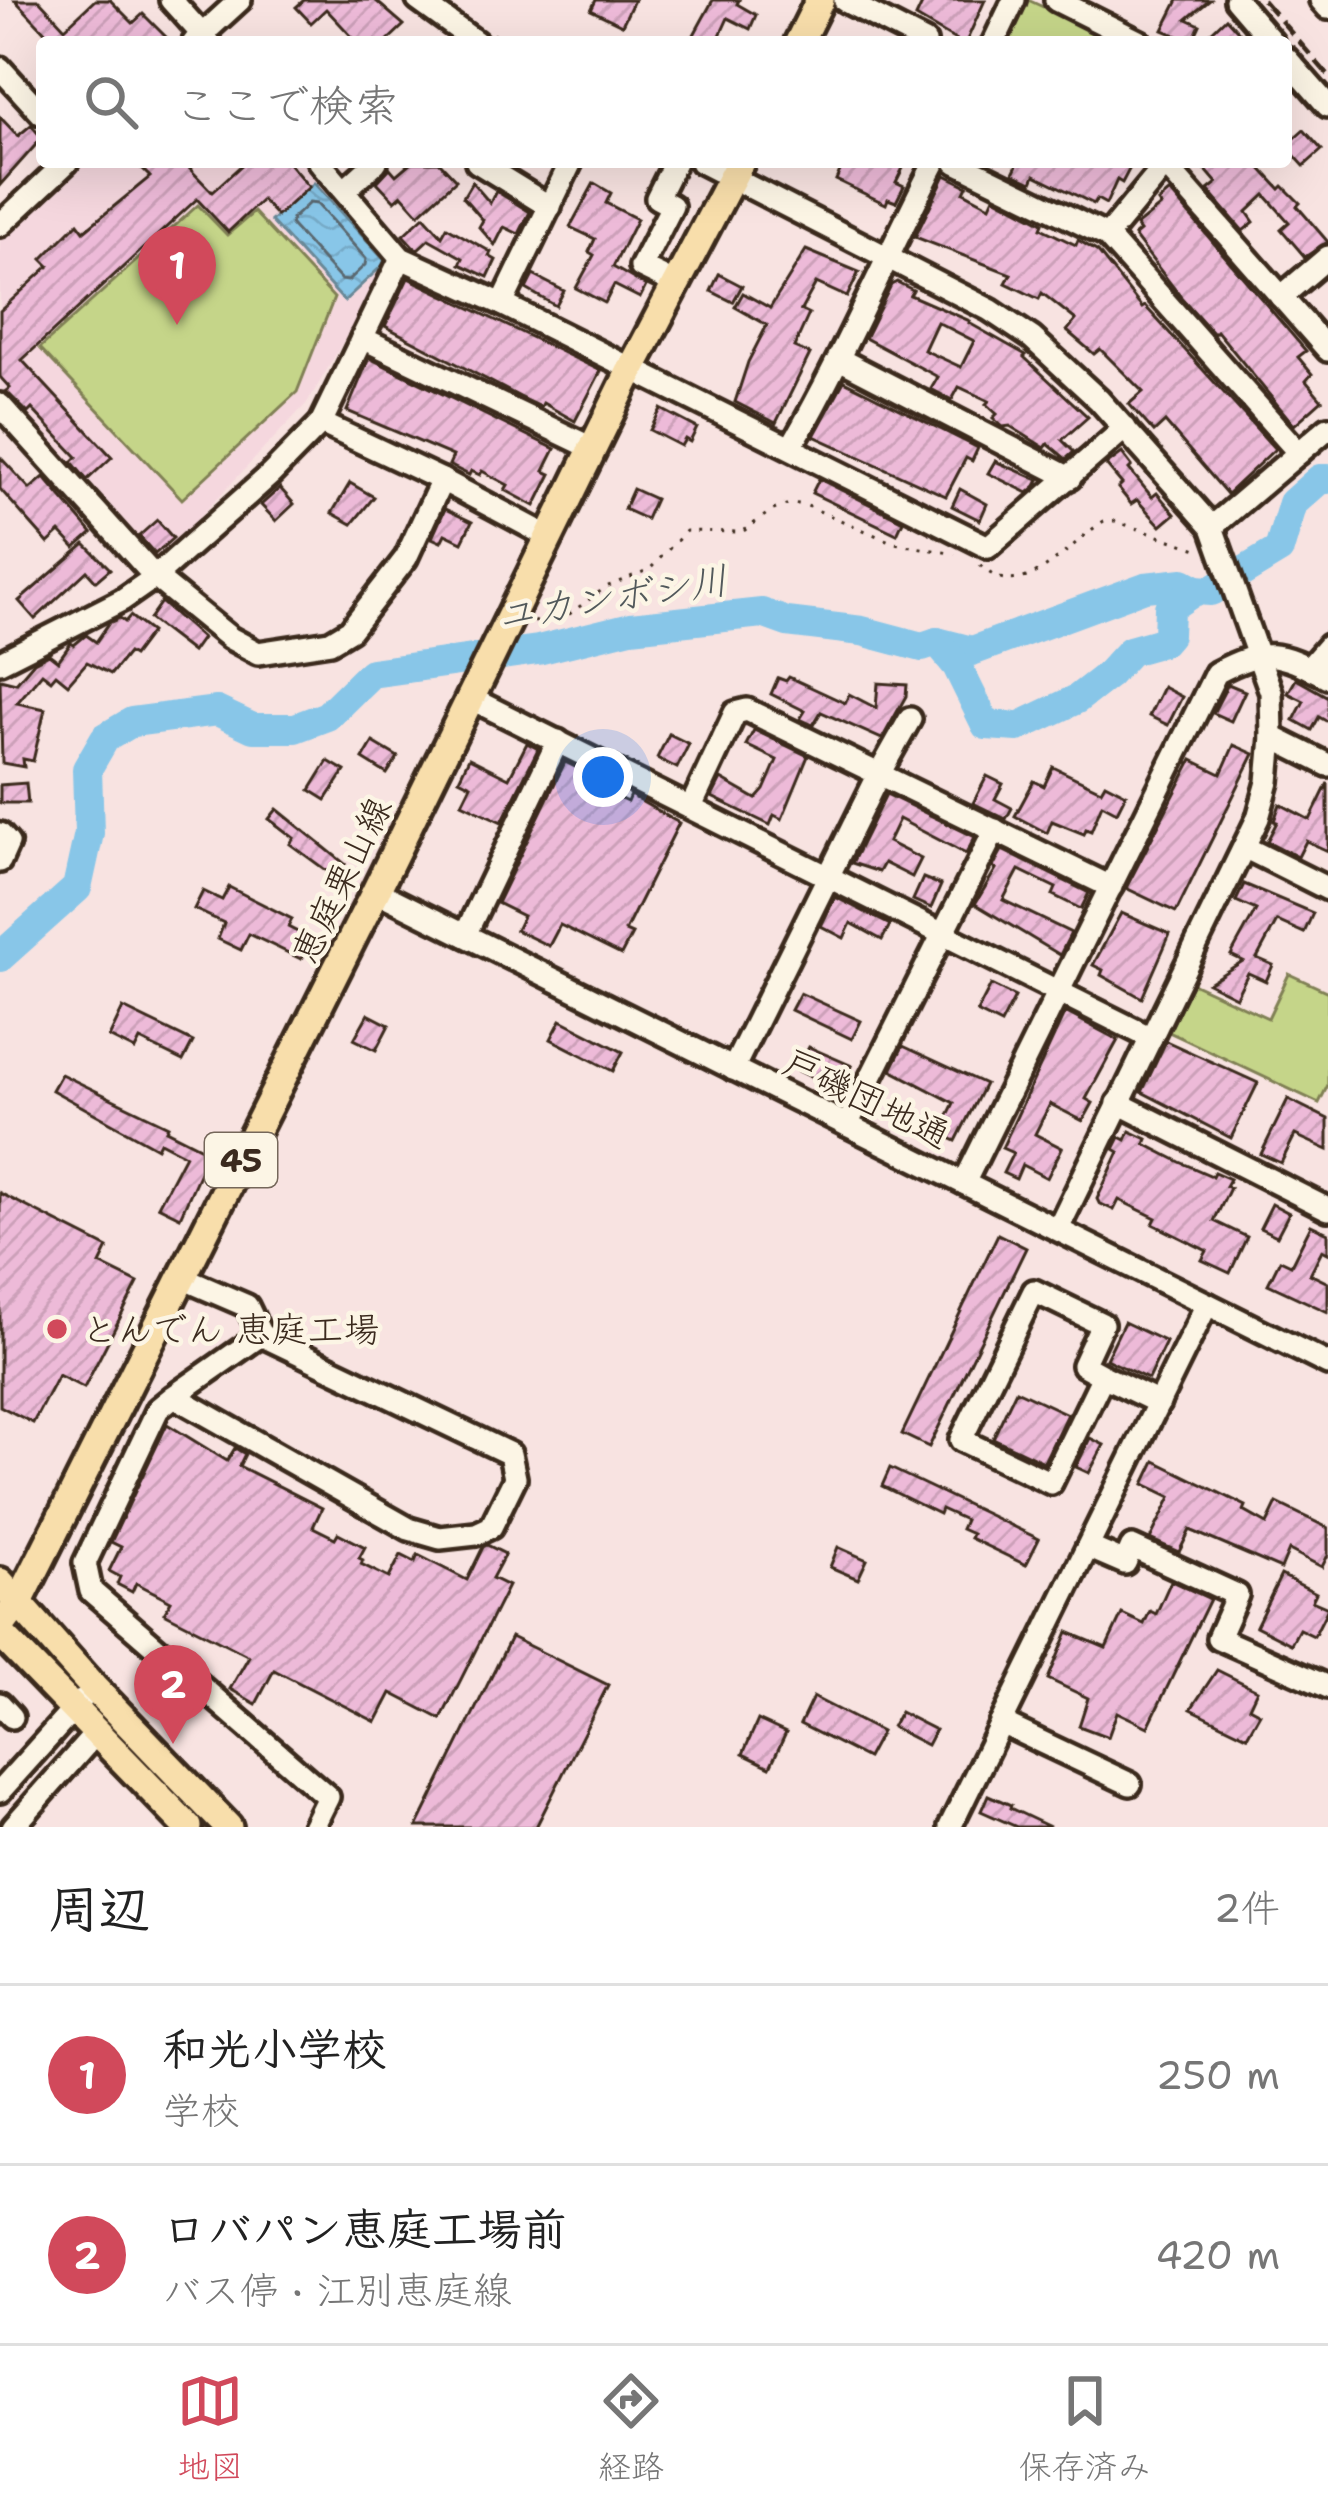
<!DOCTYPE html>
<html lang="ja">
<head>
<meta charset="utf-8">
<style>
  body { margin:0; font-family:"Shantell Sans","Klee One",sans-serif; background:#f6f6f6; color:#222 }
  .you { position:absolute; left:603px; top:777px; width:42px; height:42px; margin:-30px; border:9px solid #fff; border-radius:50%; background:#1a73e8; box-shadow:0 0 0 18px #1a73e833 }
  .badge { display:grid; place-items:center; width:78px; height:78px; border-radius:50%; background:#d1495b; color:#fff; font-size:39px; font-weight:700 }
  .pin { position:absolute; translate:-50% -99px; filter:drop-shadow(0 3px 6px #0008) }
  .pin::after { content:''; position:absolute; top:63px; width:42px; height:36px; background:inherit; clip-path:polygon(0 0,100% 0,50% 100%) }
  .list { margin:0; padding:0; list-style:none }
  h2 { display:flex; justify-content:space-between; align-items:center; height:156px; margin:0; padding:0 48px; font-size:51px }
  h2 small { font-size:39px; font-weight:400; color:#767676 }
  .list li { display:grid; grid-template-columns:78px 1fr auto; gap:36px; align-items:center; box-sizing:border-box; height:180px; padding:0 48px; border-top:3px solid #e0e0e0 }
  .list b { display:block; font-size:45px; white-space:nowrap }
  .list p { margin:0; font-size:39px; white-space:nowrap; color:#767676 }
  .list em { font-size:39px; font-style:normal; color:#767676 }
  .icon { flex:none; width:66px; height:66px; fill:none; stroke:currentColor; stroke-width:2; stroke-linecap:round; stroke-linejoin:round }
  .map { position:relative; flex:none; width:1328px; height:1827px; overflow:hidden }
  .search { position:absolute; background:#fff; box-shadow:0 12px 48px #0002; left:36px; right:36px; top:36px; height:132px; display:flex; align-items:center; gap:30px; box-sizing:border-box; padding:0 42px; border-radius:12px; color:#767676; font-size:45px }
  .sheet { height:516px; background:#fff }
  nav { display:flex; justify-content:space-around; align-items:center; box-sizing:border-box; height:168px; border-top:3px solid #e0e0e0; background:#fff; font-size:33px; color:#767676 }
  nav a { display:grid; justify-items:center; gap:6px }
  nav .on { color:#d1495b }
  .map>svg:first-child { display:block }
  .built { fill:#f5d7de }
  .park { fill:#c5d589; stroke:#808054; stroke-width:3 }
  .water { fill:url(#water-waves); stroke:#698897; stroke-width:3 }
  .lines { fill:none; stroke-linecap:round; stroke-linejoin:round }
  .shore { stroke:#5a686f; stroke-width:3 }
  .river { stroke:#88c6e8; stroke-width:30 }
  .building { fill:url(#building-hatch); stroke:#3b2a1e; stroke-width:3; fill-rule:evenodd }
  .minor-casing { stroke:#3b2a1e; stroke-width:30 }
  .major-casing { stroke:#3b2a1e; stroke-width:36 }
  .path { stroke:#3b2a1e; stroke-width:3; stroke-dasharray:3 9; stroke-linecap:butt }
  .minor { stroke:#fcf5e5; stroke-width:21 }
  .major { stroke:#f8deab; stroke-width:27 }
  .rail { stroke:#3b2a1e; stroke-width:4.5; stroke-dasharray:18 9; stroke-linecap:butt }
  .poi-dot { fill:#d1495b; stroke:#fcf5e5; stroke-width:4.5 }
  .labels { text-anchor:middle; stroke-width:9; stroke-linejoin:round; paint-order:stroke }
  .shield { fill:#fcf5e5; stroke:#75675a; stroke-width:3 }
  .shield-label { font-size:33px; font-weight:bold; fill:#3b2a1e }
  .street-label { font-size:36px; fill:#3b2a1e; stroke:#fcf5e5 }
  .poi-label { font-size:36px; fill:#3b2a1e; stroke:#fcf5e5; text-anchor:start }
  .water-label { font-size:39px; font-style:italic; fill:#52595b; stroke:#fcf5e5 }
</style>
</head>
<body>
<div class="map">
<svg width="1328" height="1827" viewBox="0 0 1328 1827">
  <defs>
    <pattern id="water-waves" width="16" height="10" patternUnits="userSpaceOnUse" patternTransform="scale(3)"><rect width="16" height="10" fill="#88c6e8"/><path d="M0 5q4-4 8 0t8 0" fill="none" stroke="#76aac7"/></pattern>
    <pattern id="building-hatch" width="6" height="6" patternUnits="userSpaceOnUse" patternTransform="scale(3)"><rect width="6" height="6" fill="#edbad8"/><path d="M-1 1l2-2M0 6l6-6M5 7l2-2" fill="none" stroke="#cca0b9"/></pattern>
  </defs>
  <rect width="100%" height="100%" fill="#f8e3e1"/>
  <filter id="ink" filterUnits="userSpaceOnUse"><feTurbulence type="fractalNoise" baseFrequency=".00833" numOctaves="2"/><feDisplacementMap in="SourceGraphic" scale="24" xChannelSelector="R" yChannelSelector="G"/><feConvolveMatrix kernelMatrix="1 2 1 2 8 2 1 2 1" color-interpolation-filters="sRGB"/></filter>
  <g filter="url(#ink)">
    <!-- built -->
    <path class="built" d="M82,162H308L392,258L308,402L161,558H151L0,392V238Z"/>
    <!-- park -->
    <g class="park">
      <path d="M1028,0L1119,42H1009Z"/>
      <path d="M198,205L227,235L254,212L334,298L297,392L182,499L40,348Z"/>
      <path d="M1289,974L1328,992V1085L1319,1103L1169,1032L1192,983L1268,1018Z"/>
    </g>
    <!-- water -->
    <path class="water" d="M314,183L386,262L344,301L271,221Z"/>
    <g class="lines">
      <!-- shore -->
      <path class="shore" d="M309,203L317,204L366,259L365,265L348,281L341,280L291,225L292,219Z"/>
      <!-- river -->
      <g class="river">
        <path d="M937,642L972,651L1145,587L1183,583L1196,590"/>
        <path d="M0,957L77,888L89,833L87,769L105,738L132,722L217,711L253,728H295L327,716L371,673L538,650L631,627L762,613L787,622L862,631L922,647L937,642L957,666L986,725L1018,727L1077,699L1108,675L1130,651L1162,642L1168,635L1169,608L1196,590L1211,591L1279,550L1293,503L1320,479H1328"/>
      </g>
    </g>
    <!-- building -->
    <g class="building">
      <path d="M15,0H39L65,28L95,0H110L133,23L143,14L171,42H49L52,39Z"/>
      <path d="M304,0H375L404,25L386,42H357L326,9L311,23L296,7Z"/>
      <path d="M596,0H634L622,25L591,10Z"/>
      <path d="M713,0H739L737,4L756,15L750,29L728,18L717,42H690Z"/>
      <path d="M924,0H985L966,42H959L916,17Z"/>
      <path d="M1178,0H1210L1187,19L1200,25L1192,42L1163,30Z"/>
      <path d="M1226,18L1235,28L1248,42H1218L1210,33Z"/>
      <path d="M0,117L18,136L31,125L42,138L0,185Z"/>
      <path d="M1304,130L1322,150L1304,166L1286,146Z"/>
      <path d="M135,162H198L190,169L212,192L245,162H288L309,187L277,216L262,200L228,232L197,199L22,360L112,457L87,480L72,462L77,457L32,409L28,413L6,391L10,388L0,377V311L49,266L42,259L78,223L84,231L150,177Z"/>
      <path d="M411,162H439L456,180L419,214L402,195L395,201L377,182L390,168L396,175Z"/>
      <path d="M844,162H906L896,182L904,186L896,202L888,199L886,204L836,180Z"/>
      <path d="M1011,162H1133L1122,183L1117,180L1106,204L1097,199L1094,204L1035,175L1032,182L1013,173L1017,165Z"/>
      <path d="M1199,162H1255L1280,189L1283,186L1300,203L1297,206L1328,242L1305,257L1281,229L1289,222L1265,195L1247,212L1254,222L1243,231L1208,190L1217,183Z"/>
      <path d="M945,175L967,186L964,192L990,206L994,197L1043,223L1041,228L1076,245L1078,240L1098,252L1142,308L1145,306L1275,449L1227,494L1165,422L1154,432L1129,404L1143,392L1100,349L1094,354L1067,331L1076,320L1042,293L1039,299L1006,283L1011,274L915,237Z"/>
      <path d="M472,182L490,203L496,191L530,212L519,234L504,227L495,245L479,227L483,220L463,197Z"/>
      <path d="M594,183L611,193L606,203L637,219L613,267L646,286L640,298L614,285L605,303L576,288L594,255L589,252L595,239L570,227Z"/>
      <path d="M1170,192L1306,351L1298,357L1312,374L1306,381L1322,400L1294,425L1217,331L1214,334L1180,296L1134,236L1140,231L1136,226L1161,206L1158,202Z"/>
      <path d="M424,216L442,236L447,227L491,252L489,256L496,260L488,277L460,264L463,258L429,239L418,249L414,247L403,235Z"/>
      <path d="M806,250L859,272L847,297L816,283L801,310L809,314L794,347L810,354L776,423L735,402L748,362L767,325L735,307L743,293L770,308Z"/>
      <path d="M719,274L742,286L733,302L711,291Z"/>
      <path d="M533,275L564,291L556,306L526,289Z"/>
      <path d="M408,278L601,371L575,421L543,403L541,407L520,397L385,326Z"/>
      <path d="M897,282L913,290L910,295L970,321L969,323L1026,355L1024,357L1088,417L1062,440L1074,452L1066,459L1048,444L1045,448L1010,426L1003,427L993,418L997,414L986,404L989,401L959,387L952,400L931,389L938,377L865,338L891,285ZM937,322L974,341L961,367L924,350Z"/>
      <path d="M369,358L555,449L544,471L551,474L535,506L505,490L508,485L482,471L480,475L471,471L469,475L449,465L453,456L347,411Z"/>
      <path d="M844,381L978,448L972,461L966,458L946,496L814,436Z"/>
      <path d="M661,409L697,428L690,442L685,439L681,446L650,430Z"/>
      <path d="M1122,453L1132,466L1129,469L1152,497L1157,493L1175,514L1161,526L1137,500L1131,504L1118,488L1122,484L1106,465Z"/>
      <path d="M0,457L30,489L44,477L92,533L75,548L60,532L48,543L0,489Z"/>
      <path d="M995,461L1039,480L1036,486L1028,493L988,473Z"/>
      <path d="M819,479L903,521L897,534L812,493Z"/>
      <path d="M350,483L374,497L352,524L332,513Z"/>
      <path d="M280,488L294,504L276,521L261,505Z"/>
      <path d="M633,489L655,499L646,519L624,509Z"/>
      <path d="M960,489L987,504L980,520L952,506Z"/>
      <path d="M445,509L472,522L462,542L445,534L441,542L432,538Z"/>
      <path d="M157,520L173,538L155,554L139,536Z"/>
      <path d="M85,544L110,569L96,581L87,571L35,619L19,601Z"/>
      <path d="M161,602L202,638L192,652L149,619Z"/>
      <path d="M130,616L151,632L133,656L128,653L111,674L87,662L68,684L56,674L51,680L42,673L17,703L45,709L33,761L23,759L24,767L2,763L0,679L16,683L34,662L49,654L58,661L71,643L74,645L86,635L96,642L109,623L120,618L125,622Z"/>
      <path d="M789,677L845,703L849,694L876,708L878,683L907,685L906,696L882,739L821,712L813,725L800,719L805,711L771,694L778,678L786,681Z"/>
      <path d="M1296,679L1328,697V722L1319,717L1312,730L1294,720L1304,701L1288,693Z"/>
      <path d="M1228,684L1245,691L1231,721L1213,713Z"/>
      <path d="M1163,687L1182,697L1168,725L1149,716Z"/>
      <path d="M754,730L808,756L782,819L774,815L770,825L712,797L721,779L756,799L764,790L777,760L746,745Z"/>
      <path d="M669,734L689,744L677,768L657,758Z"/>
      <path d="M373,742L398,757L387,774L363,759Z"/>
      <path d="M527,743L538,749L502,822L462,803L471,785L459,779L469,758L509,778Z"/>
      <path d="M1234,745L1254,754L1176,912L1126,888L1192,760L1221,774Z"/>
      <path d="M328,761L345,771L326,800L310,790Z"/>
      <path d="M565,762L583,771L579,779L627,802L630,795L679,823L625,931L632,934L621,955L560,925L549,946L516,930L523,916L497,903Z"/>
      <path d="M1053,767L1101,790L1105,783L1126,794L1117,812L1102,804L1091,831L1086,829L1084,834L1052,821L1047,833L1015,816L1034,781L1044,786Z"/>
      <path d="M987,776L1003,784L995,799L1012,808L1006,819L973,803Z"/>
      <path d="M26,783L28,803H0V785Z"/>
      <path d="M1328,783V851L1306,841L1298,857L1267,841L1277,822L1274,821L1280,804L1310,820Z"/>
      <path d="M886,794L975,837L966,854L899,819L888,842L921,859L912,877L884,863L879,872L852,863Z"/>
      <path d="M277,809L345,864L335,877L290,844L294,838L269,819Z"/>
      <path d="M1002,850L1089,893L1081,909L1053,895L1056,888L1019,870L1003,900L1071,933L1060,955L975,904L996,869L993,867Z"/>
      <path d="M923,878L941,885L931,908L913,900Z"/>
      <path d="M1244,884L1313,913L1304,933L1277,921L1257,958L1273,965L1266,981L1248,973L1236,997L1208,983L1243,961L1231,955L1256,910L1236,901Z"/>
      <path d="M229,887L292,919L288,927L311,939L301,959L249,934L241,950L218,939L224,923L194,909L203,891L222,900Z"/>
      <path d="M835,897L890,925L882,940L851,923L844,938L821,926Z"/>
      <path d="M1121,913L1170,934L1142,998L1101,975L1103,970L1093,965Z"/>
      <path d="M991,985L1015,997L1001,1024L977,1012Z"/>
      <path d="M800,993L861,1021L852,1039L791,1010Z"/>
      <path d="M123,1008L193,1042L183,1061L140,1040L135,1050L109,1037Z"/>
      <path d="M1065,1012L1118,1040L1086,1099L1093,1103L1083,1121L1050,1104L1035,1134L1062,1148L1047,1178L1022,1165L1016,1179L1003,1173L1013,1153L1002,1148Z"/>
      <path d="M368,1014L389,1025L376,1050L354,1039Z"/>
      <path d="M561,1020L623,1052L613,1071L551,1039Z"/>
      <path d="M1166,1041L1258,1083L1231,1138L1142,1092Z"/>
      <path d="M903,1046L985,1084L956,1141L939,1133L954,1103L891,1070Z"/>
      <path d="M809,1047L852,1066L843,1082L822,1071L817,1080L797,1070Z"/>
      <path d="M61,1074L168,1126L166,1130L209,1152L180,1217L158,1206L185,1155L160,1142L157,1148L52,1090Z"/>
      <path d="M1288,1099L1328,1119V1150L1295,1135L1281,1163L1261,1154Z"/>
      <path d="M1130,1131L1147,1139L1145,1144L1180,1162L1212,1176L1214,1172L1230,1179L1226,1186L1230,1188L1214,1221L1247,1237L1230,1273L1202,1260L1207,1251L1153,1224L1156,1218L1119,1200L1114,1210L1099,1203L1097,1199L1119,1152L1114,1149L1120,1137L1126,1140Z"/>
      <path d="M0,1193L108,1248L100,1264L138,1283L84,1388L58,1375L33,1423L0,1406Z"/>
      <path d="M1272,1204L1289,1213L1277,1236L1260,1228Z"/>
      <path d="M1311,1225L1328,1233V1253L1322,1250L1310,1274L1328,1283V1312L1268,1284L1280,1260L1291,1265Z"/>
      <path d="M998,1234L1026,1248L929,1447L902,1434Z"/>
      <path d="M1124,1322L1166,1342L1148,1379L1106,1359Z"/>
      <path d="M1016,1390L1067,1414L1044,1462L993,1438Z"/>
      <path d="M167,1424L227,1461L235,1448L245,1454L239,1466L322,1508L313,1527L335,1538L338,1533L365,1547L359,1558L363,1560L361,1564L389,1578L401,1555L415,1562L418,1555L467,1580L483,1547L487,1545L505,1554L492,1578L508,1586L441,1719L391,1693L376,1722L274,1670L256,1704L230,1689L249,1656L164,1613L171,1601L136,1583L132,1592L117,1584L120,1577L109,1571L121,1547L111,1542Z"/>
      <path d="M1090,1438L1104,1445L1089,1473L1076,1467Z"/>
      <path d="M1155,1461L1246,1506L1244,1511L1267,1524L1277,1503L1328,1528V1555L1322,1567L1289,1550L1281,1569L1190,1530L1179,1552L1150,1539L1171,1497L1144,1484Z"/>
      <path d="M890,1468L1039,1539L1026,1565L970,1538L972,1534L961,1529L965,1520L941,1509L939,1514L882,1486Z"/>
      <path d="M838,1547L867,1560L858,1579L830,1567Z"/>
      <path d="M1281,1575L1316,1593L1312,1601L1328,1608L1314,1636L1299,1629L1291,1644L1256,1626Z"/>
      <path d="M1171,1581L1210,1599L1148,1727L1117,1712L1108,1737L1079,1726L1088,1698L1048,1679L1068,1632L1106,1648L1122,1614L1144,1624L1150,1611L1156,1614Z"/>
      <path d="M511,1637L608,1685L536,1827H417Z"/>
      <path d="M1217,1670L1257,1690L1249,1707L1260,1713L1247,1736L1191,1709Z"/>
      <path d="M813,1697L881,1732L867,1758L800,1724Z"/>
      <path d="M900,1712L935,1730L927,1745L892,1727Z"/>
      <path d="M758,1720L786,1733L770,1767L743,1754Z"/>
      <path d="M988,1795L1011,1805L1010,1808L1050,1827H1017L981,1811Z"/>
    </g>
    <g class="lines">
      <!-- minor casing -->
      <g class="minor-casing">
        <g id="minor">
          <path d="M171,0L209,42"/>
          <path d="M418,0L476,42"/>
          <path d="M1056,0L1140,42"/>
          <path d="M1236,0L1272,42"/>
          <path d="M1321,0L1328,8"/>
          <path d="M845,1L925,42"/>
          <path d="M194,42L240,0"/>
          <path d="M994,42L1014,0"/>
          <path d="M1286,58L1328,106"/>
          <path d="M0,68L42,114"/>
          <path d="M319,162L401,258L502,304L988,547L1125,428"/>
          <path d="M477,162L550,207"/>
          <path d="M675,162L657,198L672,206L641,267L676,284"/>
          <path d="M701,162L990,310L1032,338L1099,400L1212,527L1271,692L1272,737L1268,782L1258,818L1058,1229"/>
          <path d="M956,162L1107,236L1299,453"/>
          <path d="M1163,162L1328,350"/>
          <path d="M345,190L376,162"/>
          <path d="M0,225L67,162"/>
          <path d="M1107,236L1168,162"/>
          <path d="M1281,297L1328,257"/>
          <path d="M502,304L571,162"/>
          <path d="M362,338L594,449"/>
          <path d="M841,360L1070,478"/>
          <path d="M0,405L155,577L230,638L258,653L330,642L350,630L406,558L442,480"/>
          <path d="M321,423L442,480L551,538"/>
          <path d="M791,447C844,355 886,257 935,162"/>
          <path d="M1212,527L1328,428"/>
          <path d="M0,662L122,600L155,577L271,474L321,423L401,258"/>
          <path d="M1309,668L1328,646"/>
          <path d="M470,698L1151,1038"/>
          <path d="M1272,737L1328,765"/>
          <path d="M691,807L735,713L747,710L1111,887"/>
          <path d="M0,834L8,843L0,861"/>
          <path d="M1246,848L1328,889"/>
          <path d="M376,891L1328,1364"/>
          <path d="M465,935L558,741"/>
          <path d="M733,1069L879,774L910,719"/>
          <path d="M1118,1103L1328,1209"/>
          <path d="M847,1125L995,830"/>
          <path d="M964,1183L1216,673C1267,646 1279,653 1328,677"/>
          <path d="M182,1278L247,1306L261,1335"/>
          <path d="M1103,1376L1083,1365L1102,1324L1034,1291L961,1440L1051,1483L1103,1376L1159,1403"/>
          <path d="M174,1396L261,1335L510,1454L515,1478L491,1527L476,1534L440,1538L409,1529L174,1396L158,1409L85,1563L91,1591L328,1797L313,1827"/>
          <path d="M1088,1547L1125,1563L1132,1547L1237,1595L1218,1638L1328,1687"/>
          <path d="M0,1704L12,1717"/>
          <path d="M1001,1723L1130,1784"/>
          <path d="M0,1791L81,1701"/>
          <path d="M13,1827L97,1732"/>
          <path d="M950,1827L1207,1304"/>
        </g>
      </g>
      <!-- major casing -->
      <g class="major-casing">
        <g id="major">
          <path d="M799,42L820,0"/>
          <path d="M0,1582L93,1687L228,1827"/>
          <path d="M0,1627L19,1602L376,891L632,368L740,162"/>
          <path d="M0,1633L188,1827"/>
        </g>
      </g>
      <!-- path -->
      <g class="path">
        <path d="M493,34L508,42"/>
        <path d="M980,565C1024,609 1069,542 1104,521H1115L1200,550"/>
        <path d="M534,622L568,615L606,587L650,569L686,531L742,532L771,511L791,503L805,505L894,543L955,554"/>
      </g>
      <!-- minor -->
      <use href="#minor" class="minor"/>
      <!-- major -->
      <use href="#major" class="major"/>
      <!-- rail -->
      <path class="rail" d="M1263,0L1328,75"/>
    </g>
  </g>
  <!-- markers -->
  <circle class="poi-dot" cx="57" cy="1329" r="12"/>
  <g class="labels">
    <!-- shield labels -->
    <rect class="shield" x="205" y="1133" width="72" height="54" rx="9"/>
    <g class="shield-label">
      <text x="241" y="1172">45</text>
    </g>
    <!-- street labels -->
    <g class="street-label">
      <text transform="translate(341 880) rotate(-64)" y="13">恵庭栗山線</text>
      <text transform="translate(867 1098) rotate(26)" y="13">戸磯団地通</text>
    </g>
    <!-- poi labels -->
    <g class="poi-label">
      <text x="81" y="1342">とんでん 恵庭工場</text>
    </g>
    <!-- water labels -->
    <g class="water-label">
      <text transform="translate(612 597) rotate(-9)" y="14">ユカンボシ川</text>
    </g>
  </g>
</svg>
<div class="you"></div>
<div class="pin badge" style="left:177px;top:325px">1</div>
<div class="pin badge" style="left:173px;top:1744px">2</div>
<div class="search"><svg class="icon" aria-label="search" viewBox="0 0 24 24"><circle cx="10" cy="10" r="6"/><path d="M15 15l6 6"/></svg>ここで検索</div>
</div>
<section class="sheet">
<h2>周辺<small>2件</small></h2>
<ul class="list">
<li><span class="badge">1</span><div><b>和光小学校</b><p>学校</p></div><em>250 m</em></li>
<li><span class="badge">2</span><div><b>ロバパン恵庭工場前</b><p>バス停 · 江別恵庭線</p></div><em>420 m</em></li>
</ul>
</section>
<nav>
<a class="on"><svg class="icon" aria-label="map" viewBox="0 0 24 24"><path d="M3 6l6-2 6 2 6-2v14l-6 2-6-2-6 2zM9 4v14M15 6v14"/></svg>地図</a>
<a><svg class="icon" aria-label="directions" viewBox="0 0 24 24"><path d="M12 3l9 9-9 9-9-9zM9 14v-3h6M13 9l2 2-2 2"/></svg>経路</a>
<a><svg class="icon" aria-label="saved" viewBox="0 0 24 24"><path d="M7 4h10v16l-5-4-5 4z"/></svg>保存済み</a>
</nav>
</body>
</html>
